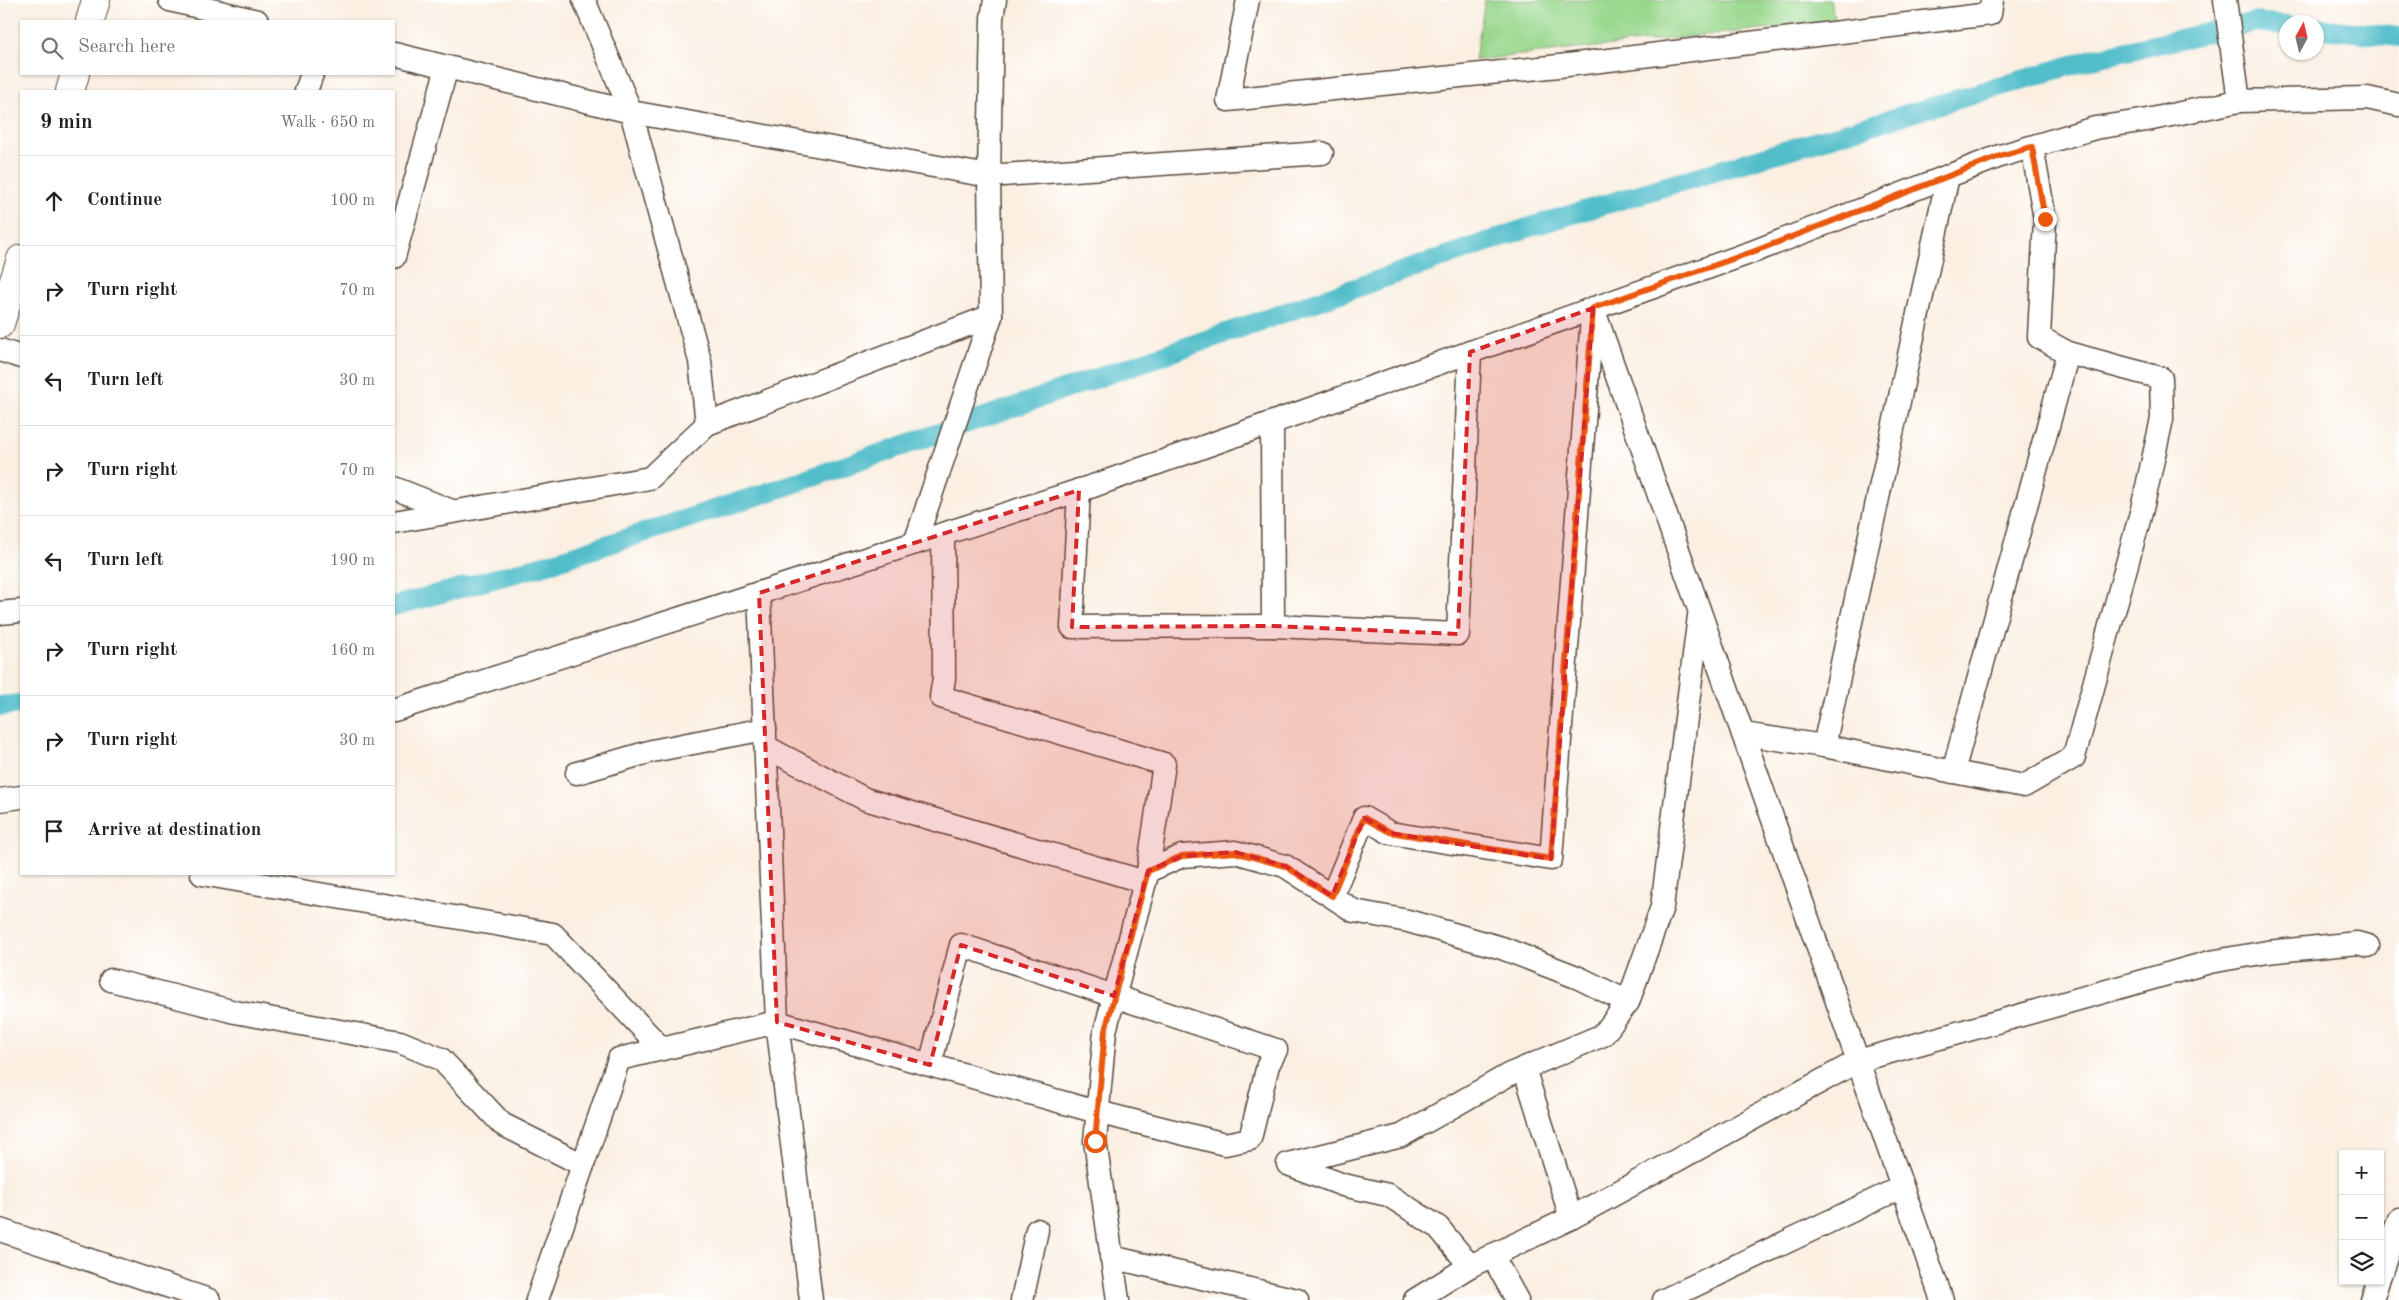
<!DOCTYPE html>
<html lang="en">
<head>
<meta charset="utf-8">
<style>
  body { margin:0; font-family:"Old Standard TT",serif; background:#f6f6f6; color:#222 }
  .controls { position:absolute; right:15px; bottom:15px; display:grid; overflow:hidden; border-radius:0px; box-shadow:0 1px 4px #0004 }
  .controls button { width:45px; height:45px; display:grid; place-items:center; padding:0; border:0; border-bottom:1px solid #e0e0e0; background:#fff; color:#222; font:25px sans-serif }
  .compass { position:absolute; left:2279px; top:15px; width:45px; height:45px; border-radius:50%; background:#fff; box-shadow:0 1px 4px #0004; rotate:8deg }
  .stop { position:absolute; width:15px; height:15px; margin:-11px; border:4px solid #ea580c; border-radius:50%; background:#fff }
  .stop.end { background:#ea580c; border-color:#fff; box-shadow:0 1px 5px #0008 }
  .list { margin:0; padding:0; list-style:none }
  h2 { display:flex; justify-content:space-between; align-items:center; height:65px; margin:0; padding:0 20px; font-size:21px }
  h2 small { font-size:16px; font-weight:400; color:#767676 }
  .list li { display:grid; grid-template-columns:32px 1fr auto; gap:15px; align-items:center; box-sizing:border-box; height:90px; padding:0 20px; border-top:1px solid #e0e0e0 }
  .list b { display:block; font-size:19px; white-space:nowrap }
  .list em { font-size:16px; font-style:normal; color:#767676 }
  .icon { flex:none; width:28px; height:28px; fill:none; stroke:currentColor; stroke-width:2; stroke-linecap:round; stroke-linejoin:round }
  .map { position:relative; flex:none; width:2399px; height:1300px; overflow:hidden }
  .search { position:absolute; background:#fff; box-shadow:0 1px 4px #0004; left:20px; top:20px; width:375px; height:55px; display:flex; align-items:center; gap:12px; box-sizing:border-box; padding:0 18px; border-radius:0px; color:#767676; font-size:19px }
  .panel { position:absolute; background:#fff; box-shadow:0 1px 4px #0004; left:20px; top:90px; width:375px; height:785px; border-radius:0px }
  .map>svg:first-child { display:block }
  .green { fill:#9ad88d; stroke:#6a8156 }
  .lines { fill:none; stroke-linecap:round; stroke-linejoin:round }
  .canal { stroke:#51beca; stroke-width:20 }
  .street-casing { stroke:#58483b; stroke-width:25 }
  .secondary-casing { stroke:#58483b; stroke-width:30 }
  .street { stroke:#fff; stroke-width:22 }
  .secondary { stroke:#fff; stroke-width:28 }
  .route { stroke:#ea580c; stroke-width:6 }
  .marked { fill:#d62828; fill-opacity:0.2; stroke:#d62828; stroke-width:4; stroke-dasharray:10 6; stroke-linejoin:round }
</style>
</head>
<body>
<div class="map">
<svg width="2399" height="1300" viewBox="0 0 2399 1300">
  <rect width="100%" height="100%" fill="#fff"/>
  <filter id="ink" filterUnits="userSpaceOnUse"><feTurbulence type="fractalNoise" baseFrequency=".02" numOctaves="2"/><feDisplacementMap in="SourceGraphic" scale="10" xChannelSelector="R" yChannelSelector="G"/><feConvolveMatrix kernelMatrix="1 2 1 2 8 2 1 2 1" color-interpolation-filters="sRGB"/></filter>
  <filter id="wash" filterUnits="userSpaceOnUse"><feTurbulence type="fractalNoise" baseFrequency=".0096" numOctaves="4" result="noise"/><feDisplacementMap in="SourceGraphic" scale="20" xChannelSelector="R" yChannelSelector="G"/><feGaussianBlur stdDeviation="1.12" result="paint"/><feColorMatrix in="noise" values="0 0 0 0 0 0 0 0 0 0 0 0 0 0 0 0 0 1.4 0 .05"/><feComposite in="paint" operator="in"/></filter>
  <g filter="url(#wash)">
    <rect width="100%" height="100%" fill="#faefe1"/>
    <!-- green -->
    <path class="green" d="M1485,0H1830L1835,21L1475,60Z"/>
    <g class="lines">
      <!-- canal -->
      <g class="canal">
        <path d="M2316,28L2399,37"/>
        <path d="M394,606L545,565L790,485L1533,226L2092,59L2255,22L2286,25"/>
        <path d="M0,706L21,704"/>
      </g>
    </g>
  </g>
  <g filter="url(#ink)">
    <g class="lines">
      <!-- street casing -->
      <g class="street-casing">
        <g id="street">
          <path d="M170,0L257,21"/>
          <path d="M584,0L631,112L989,176L1322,153"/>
          <path d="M1248,0L1228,100L1559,66L1990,14L1992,0"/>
          <path d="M2225,0L2239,101L2367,98L2399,105"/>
          <path d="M394,54L631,112L700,361L707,424"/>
          <path d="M306,91L312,74"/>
          <path d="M1948,176L1824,746L2024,786L2074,757L2142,509L2162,419L2161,378L2068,353"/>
          <path d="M394,257L447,67"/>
          <path d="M1593,308L1942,1300"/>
          <path d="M0,350L21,357"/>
          <path d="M1272,423L1273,626L1458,634L1470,352"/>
          <path d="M394,488L452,511"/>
          <path d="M1079,490L1072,627L1273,626"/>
          <path d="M394,522L650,478L707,424L991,316L989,176L992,18L995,0"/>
          <path d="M943,534L944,678L941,697L1164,764L1148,871"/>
          <path d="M915,543L991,316"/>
          <path d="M0,613L21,611"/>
          <path d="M394,710L1096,485L1755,251L2000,156L2095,128L2147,120L2239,101"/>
          <path d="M1743,734L1824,746"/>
          <path d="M766,747L865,799L1145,882"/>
          <path d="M1953,772L2068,353L2039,337L2045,219L2032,147"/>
          <path d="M577,773L652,751L765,729"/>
          <path d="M0,800L21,797"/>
          <path d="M202,874L553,934L662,1049"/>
          <path d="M1332,896L1364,818L1390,833L1551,859L1592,317"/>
          <path d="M111,980L235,1012L400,1042L441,1059L502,1124L583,1165"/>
          <path d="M1628,1002L1662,907L1699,616"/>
          <path d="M1524,1068L1571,1218"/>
          <path d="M0,1230L209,1300"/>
          <path d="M1492,1255L1517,1300"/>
          <path d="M1111,1257L1297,1300"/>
          <path d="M2380,1275L2399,1219"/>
          <path d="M537,1300L619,1059L777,1022L759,593"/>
          <path d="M811,1300L777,1022L1097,1112L1225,1144L1250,1139L1268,1065L1276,1050L961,945L930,1065"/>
          <path d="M1022,1300L1037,1230"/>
          <path d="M1118,1300L1095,1141L1105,1031L1148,871L1182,856L1235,852L1285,866L1354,911L1408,921L1502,948L1579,978L1628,1002L1603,1035L1508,1075L1401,1136L1288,1164L1343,1185L1388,1195L1438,1227L1470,1266L1571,1218L1858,1061L2210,962L2267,952L2357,943L2368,946"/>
          <path d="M1415,1300L1470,1266"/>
          <path d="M1664,1300L1902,1187"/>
          <path d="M2372,1300L2378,1281"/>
        </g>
      </g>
      <!-- secondary casing -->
      <g class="secondary-casing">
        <g id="secondary">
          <path d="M90,21L96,0"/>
          <path d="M70,91L75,74"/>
          <path d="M0,324L21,259"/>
        </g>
      </g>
      <!-- street -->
      <use href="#street" class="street"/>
      <!-- secondary -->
      <use href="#secondary" class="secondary"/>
    </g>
  </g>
  <g class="lines" filter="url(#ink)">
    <!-- route -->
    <path class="route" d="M1095,1141L1105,1031L1148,871L1182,856L1235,852L1285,866L1332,896L1364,818L1390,832L1551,859L1593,308L1755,251L2000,156L2032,147L2045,219"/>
  </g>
  <!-- marked area -->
  <path class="marked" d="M1593,308L1551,859L1390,833L1364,818L1332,896L1285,866L1235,852L1182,856L1148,871L1114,996L961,945L930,1065L777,1022L759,593L1079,490L1072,627L1273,626L1458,634L1470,352Z"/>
</svg>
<div class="controls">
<button>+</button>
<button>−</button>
<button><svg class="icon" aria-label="layers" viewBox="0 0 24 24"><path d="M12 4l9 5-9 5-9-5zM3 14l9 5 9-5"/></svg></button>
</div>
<svg class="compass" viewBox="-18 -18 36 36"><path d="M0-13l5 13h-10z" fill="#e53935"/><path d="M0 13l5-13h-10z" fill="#767676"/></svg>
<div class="stop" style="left:1095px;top:1141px"></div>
<div class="stop end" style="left:2045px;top:219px"></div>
<div class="search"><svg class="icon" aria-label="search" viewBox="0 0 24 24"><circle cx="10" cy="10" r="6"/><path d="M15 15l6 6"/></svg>Search here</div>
<section class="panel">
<h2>9 min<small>Walk · 650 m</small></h2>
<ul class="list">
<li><svg class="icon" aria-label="ahead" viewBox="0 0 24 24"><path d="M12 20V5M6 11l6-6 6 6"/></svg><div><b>Continue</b></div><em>100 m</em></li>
<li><svg class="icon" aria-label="right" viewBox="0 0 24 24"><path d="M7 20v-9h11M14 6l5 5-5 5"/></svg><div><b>Turn right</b></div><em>70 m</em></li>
<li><svg class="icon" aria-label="left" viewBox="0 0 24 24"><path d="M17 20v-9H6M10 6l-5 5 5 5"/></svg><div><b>Turn left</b></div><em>30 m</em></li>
<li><svg class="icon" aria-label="right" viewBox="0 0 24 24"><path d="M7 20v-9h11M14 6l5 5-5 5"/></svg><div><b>Turn right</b></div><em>70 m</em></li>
<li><svg class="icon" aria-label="left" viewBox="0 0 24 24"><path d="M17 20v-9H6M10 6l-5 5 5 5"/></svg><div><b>Turn left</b></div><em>190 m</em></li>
<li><svg class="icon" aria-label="right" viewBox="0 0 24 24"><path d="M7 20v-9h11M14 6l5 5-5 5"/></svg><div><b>Turn right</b></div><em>160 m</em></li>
<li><svg class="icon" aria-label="right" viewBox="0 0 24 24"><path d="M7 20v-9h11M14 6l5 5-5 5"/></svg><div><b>Turn right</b></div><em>30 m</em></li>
<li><svg class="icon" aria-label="arrive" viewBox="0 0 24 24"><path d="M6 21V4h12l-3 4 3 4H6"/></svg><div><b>Arrive at destination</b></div></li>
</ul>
</section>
</div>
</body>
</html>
